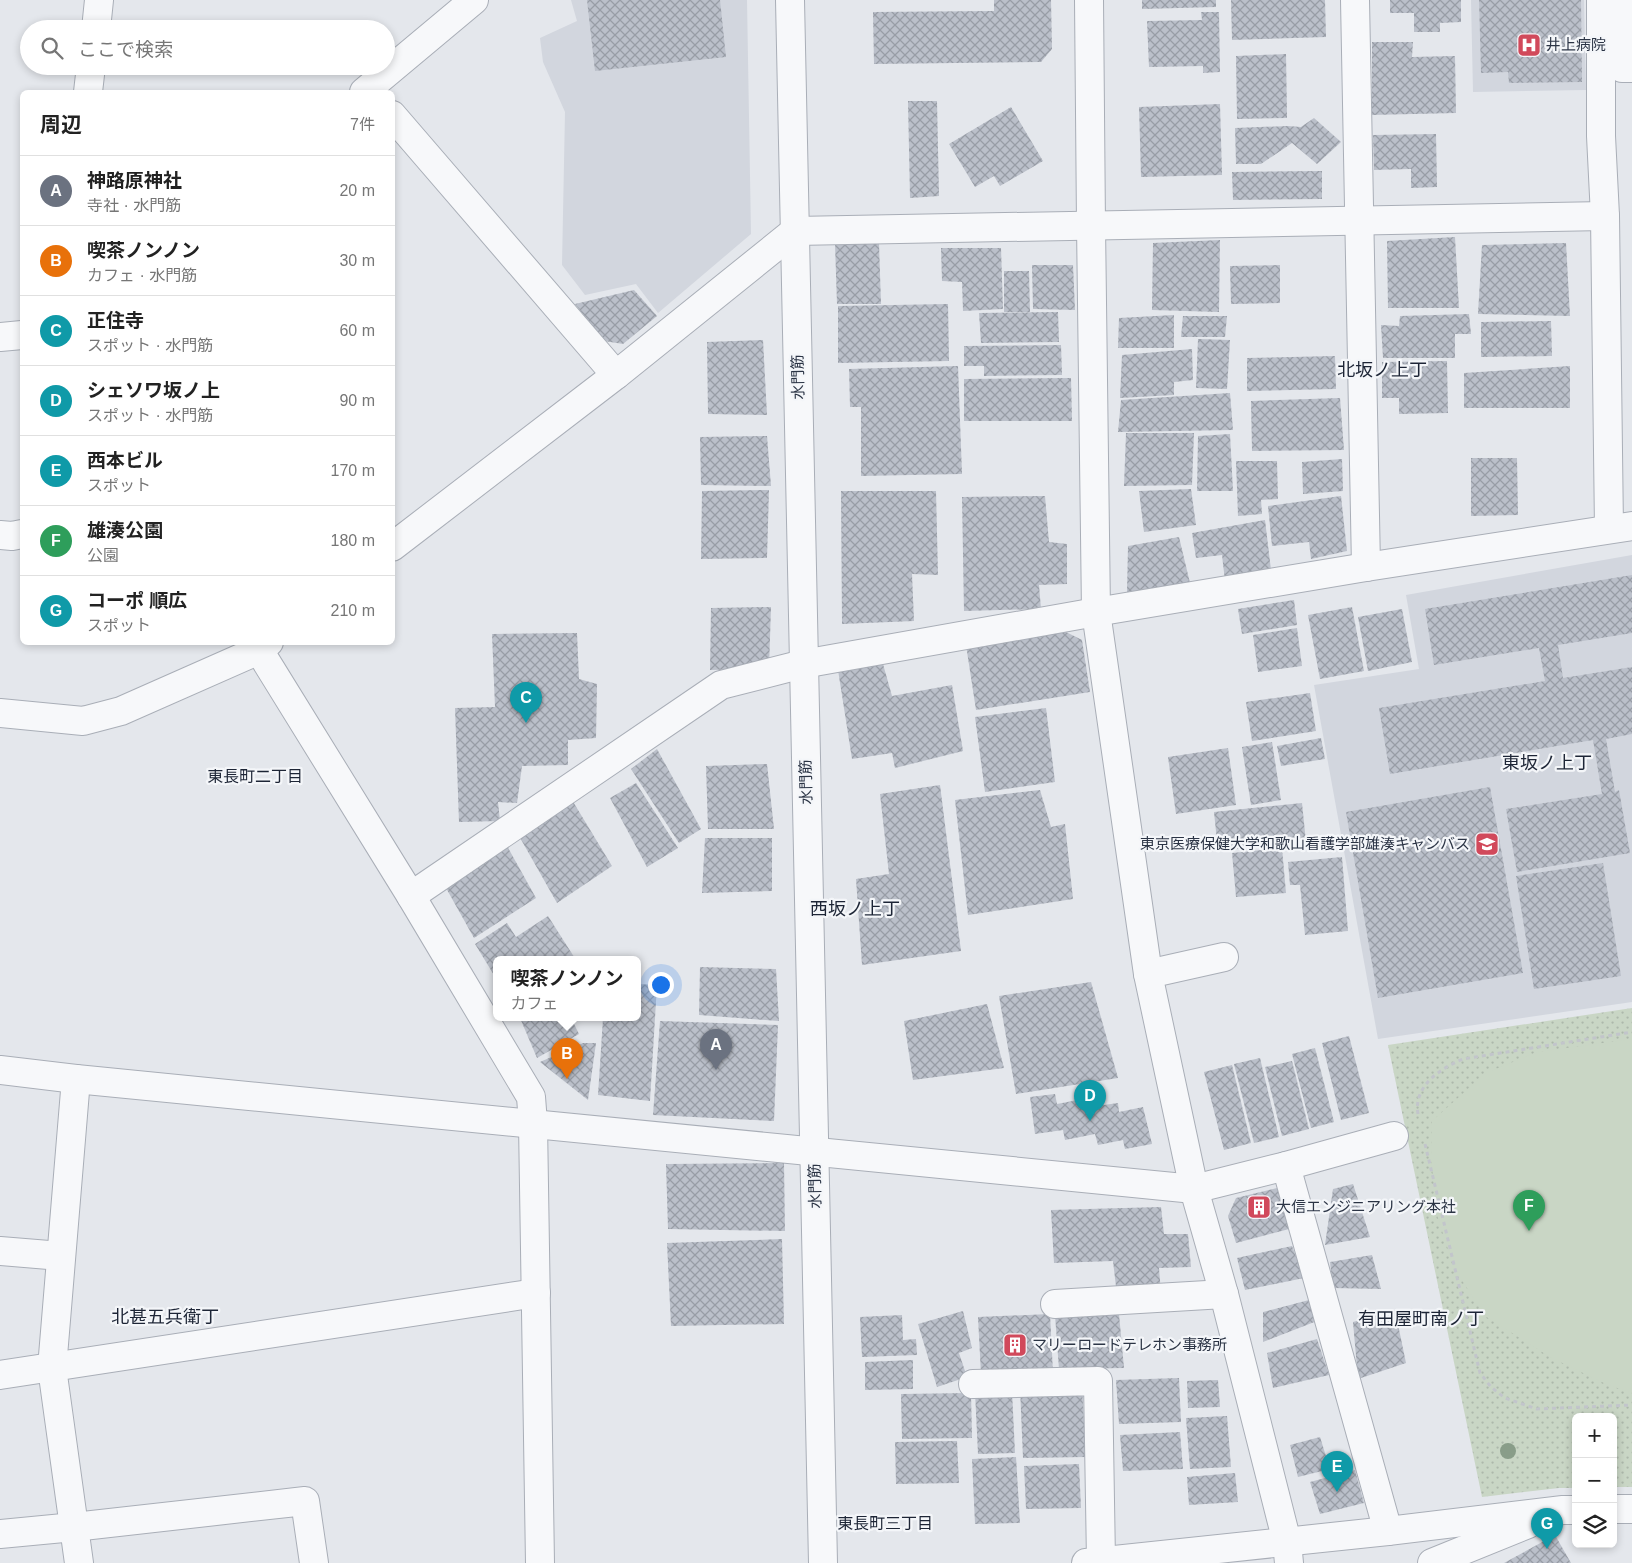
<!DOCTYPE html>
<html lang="ja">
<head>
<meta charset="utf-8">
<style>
  body { margin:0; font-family:Helvetica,"Noto Sans JP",sans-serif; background:#f6f6f6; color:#222 }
  .controls { position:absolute; right:15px; bottom:15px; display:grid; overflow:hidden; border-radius:8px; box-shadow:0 2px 8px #0003 }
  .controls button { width:45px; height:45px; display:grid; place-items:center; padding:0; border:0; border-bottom:1px solid #e0e0e0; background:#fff; color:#222; font:25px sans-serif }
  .you { position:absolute; left:660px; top:984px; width:18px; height:18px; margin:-12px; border:4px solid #fff; border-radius:50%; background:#1a73e8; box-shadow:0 0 0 8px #1a73e833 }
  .badge { display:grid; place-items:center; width:32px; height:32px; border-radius:50%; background:#ea580c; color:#fff; font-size:16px; font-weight:700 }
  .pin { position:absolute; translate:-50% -41px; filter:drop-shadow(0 1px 2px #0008) }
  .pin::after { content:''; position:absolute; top:26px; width:18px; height:15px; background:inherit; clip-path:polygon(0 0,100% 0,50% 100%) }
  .popup { position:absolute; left:493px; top:956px; width:148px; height:65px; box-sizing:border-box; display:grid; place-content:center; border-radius:8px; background:#fff; filter:drop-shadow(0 1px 4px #0005); font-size:16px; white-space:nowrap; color:#767676 }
  .popup b { font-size:19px; color:#222 }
  .popup::after { content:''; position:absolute; left:50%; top:100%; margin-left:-10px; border:10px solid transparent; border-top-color:#fff }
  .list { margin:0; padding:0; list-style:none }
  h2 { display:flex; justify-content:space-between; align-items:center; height:65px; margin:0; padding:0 20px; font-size:21px }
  h2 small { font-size:16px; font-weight:400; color:#767676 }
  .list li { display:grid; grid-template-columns:32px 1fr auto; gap:15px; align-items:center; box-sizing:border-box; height:70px; padding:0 20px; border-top:1px solid #e0e0e0 }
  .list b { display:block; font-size:19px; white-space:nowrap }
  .list p { margin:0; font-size:16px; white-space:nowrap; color:#767676 }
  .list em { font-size:16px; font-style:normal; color:#767676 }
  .icon { flex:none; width:28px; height:28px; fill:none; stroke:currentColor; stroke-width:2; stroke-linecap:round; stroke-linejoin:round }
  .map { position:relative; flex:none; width:1632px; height:1563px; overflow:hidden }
  .search { position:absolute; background:#fff; box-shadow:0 2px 8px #0003; left:20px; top:20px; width:375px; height:55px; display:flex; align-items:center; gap:12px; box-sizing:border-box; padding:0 18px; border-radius:28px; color:#767676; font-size:19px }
  .panel { position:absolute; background:#fff; box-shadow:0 2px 8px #0003; left:20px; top:90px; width:375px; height:555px; border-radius:8px }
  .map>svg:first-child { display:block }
  .built { fill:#d2d6de }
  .park { fill:url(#park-dots) }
  .garden { fill:#c9d6c5 }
  .building { fill:url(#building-cross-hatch) }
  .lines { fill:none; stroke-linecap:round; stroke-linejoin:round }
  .minor-casing { stroke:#a9aeb7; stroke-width:30 }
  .path { stroke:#c2c5cb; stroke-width:3; stroke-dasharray:4 4; stroke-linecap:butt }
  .minor { stroke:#f7f8fa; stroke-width:28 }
  .tree { fill:#899d89 }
  .labels { text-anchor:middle; stroke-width:4.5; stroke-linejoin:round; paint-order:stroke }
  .poi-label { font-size:15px; fill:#2b3445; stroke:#f4f6f9; text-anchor:start }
  .street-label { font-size:15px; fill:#2b3445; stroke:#f4f6f9 }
  .neighbourhood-label { font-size:16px; fill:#1d2536; stroke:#f4f6f9 }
  .quarter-label { font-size:18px; fill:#1d2536; stroke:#f4f6f9 }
</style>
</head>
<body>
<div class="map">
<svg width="1632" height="1563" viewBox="0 0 1632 1563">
  <defs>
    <pattern id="park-dots" width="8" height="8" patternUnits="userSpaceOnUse" patternTransform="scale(1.25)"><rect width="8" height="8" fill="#c9d6c5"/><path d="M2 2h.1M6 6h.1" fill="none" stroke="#adb8ab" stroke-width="1.8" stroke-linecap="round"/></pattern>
    <pattern id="building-cross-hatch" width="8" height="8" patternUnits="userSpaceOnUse" patternTransform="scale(1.25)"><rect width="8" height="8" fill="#bbc0ca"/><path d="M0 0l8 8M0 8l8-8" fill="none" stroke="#989da6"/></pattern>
  </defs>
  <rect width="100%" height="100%" fill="#e4e7ec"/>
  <!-- built -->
  <g class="built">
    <path d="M571,0H747L751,234L658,313L636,284L585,295L562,265L565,112L543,62L540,38L577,21Z"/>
    <path d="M1471,0H1584L1586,90L1473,92Z"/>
    <path d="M1632,555V1002L1378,1039L1314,685L1419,669L1406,595Z"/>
  </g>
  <!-- park -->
  <path class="park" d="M1632,1008V1487H1613V1417H1576V1488H1559L1482,1497L1388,1045Z"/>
  <!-- garden -->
  <path class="garden" d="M1632,1039V1393L1608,1385L1550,1357L1485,1316L1454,1268L1437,1215L1431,1157L1432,1121L1486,1073L1537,1052Z"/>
  <!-- building -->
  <g class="building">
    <path d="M587,0H720L726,57L595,71Z"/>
    <path d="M994,0H1051L1052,49L1041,62L874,64L873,12L994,11Z"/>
    <path d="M1142,0H1216V7L1142,9Z"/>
    <path d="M1231,0H1325L1326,37L1232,40Z"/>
    <path d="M1390,0H1461V22L1440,23V32H1414V13H1390Z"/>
    <path d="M1479,0H1581L1582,82L1509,83L1508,72L1481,73Z"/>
    <path d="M1201,12H1219L1220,72L1203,73V66L1149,67L1147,21L1202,20Z"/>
    <path d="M1372,42H1413L1412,57L1455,56L1456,113L1372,115Z"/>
    <path d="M1286,54L1287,118L1237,119L1236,56Z"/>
    <path d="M908,101H937L939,196L910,198Z"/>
    <path d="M1220,104L1222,175L1141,177L1139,107Z"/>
    <path d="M1011,107L1043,161L1000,186L994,176L975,187L949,144Z"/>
    <path d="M1314,118L1341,142L1317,164L1292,143L1261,164H1236L1235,128L1288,126L1301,127Z"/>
    <path d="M1436,134L1437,187L1411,188V169L1374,170L1373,135Z"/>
    <path d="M1322,171V199L1233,200L1232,172Z"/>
    <path d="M1455,237L1459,308H1388L1387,241Z"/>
    <path d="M1220,240L1219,312L1152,310L1153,243Z"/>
    <path d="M879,243L881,304H837L835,244Z"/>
    <path d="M1566,243L1570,316L1478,314L1482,245Z"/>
    <path d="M941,248H1001L1003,309L963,311L962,282L942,281Z"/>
    <path d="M1032,265H1073L1075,310L1033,309Z"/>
    <path d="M1280,265V303L1231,304L1230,266Z"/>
    <path d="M1004,271H1029L1030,312H1004Z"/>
    <path d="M634,290L657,316L623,344L604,341L575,304Z"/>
    <path d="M948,304L949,361L838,363V306Z"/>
    <path d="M1058,312L1059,342L981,343L979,313Z"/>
    <path d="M1469,314L1471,334H1455V358H1383L1381,325L1399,326L1400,316Z"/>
    <path d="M1174,315V348H1118L1119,318Z"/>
    <path d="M1183,316H1227L1225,337H1181Z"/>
    <path d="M1551,321L1552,356L1481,357V322Z"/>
    <path d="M1198,339L1230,340L1227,389L1196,388Z"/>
    <path d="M763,340L767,415L708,414L707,342Z"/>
    <path d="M1061,345L1062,375L984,376V366H964V346Z"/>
    <path d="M1192,349L1193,380L1174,382V395L1120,398L1122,355Z"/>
    <path d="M1335,356L1336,389L1247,391V358Z"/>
    <path d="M1447,361L1448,413L1399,414V398H1382V362Z"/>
    <path d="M958,366L962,474L861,476V407H850L849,369Z"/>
    <path d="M1570,366V408H1464V373Z"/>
    <path d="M1071,378L1072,421H964V379Z"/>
    <path d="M1230,393L1233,430L1118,432L1121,400Z"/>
    <path d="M1340,398L1344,450L1252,451L1251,401Z"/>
    <path d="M1126,433H1194L1192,485L1124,486Z"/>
    <path d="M1230,434L1233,491H1197L1198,436Z"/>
    <path d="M767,436L771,486L701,485L700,437Z"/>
    <path d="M1471,458H1517L1518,515L1471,516Z"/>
    <path d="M1342,459L1343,491L1303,494L1302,462Z"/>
    <path d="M1236,461H1277L1278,499L1261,500L1262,514L1238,516Z"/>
    <path d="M1191,489L1196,525L1144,532L1139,491Z"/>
    <path d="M769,490L767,558L701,559L702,491Z"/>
    <path d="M841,491H936L938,575L912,574L914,621L842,624Z"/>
    <path d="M1045,496L1049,542L1067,544V584L1039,585L1041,609L964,611L962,497Z"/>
    <path d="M1341,496L1347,551L1311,559L1309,542L1272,546L1268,506Z"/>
    <path d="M1265,520L1271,570L1225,581L1222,555L1196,558L1192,533Z"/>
    <path d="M1179,537L1190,583L1127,592L1128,546Z"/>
    <path d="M1632,575V633L1558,645L1563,678L1632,667V734L1606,739L1615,792L1619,790L1630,853L1517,872L1506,809L1602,794L1593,740L1390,774L1379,708L1545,681L1539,648L1434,665L1425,609Z"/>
    <path d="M1294,600L1297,625L1242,634L1238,609Z"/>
    <path d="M771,607L769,669L710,670L711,608Z"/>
    <path d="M1352,607L1364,671L1320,679L1308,615Z"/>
    <path d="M1402,609L1412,662L1368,671L1358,617Z"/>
    <path d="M1297,628L1302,666L1258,672L1253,635Z"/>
    <path d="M1066,632L1082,640L1090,692L976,710L966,645Z"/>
    <path d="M577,633L579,679L597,684L596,738L568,740V765L522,766L517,803L498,802L500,821L459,822L455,708L495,707L492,634Z"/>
    <path d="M883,664L892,696L952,685L963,751L895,768L892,753L852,759L838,670Z"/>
    <path d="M1310,693L1316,731L1252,741L1246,702Z"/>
    <path d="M1046,708L1055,782L985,792L975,717Z"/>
    <path d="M1321,738L1325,759L1281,766L1277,746Z"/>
    <path d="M1272,742L1281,800L1251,805L1242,747Z"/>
    <path d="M1228,748L1236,805L1176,814L1168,757Z"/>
    <path d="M657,749L701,829L679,843L631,769Z"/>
    <path d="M767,764L774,829H708L706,766Z"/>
    <path d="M636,783L678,848L647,867L610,798Z"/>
    <path d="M940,785L961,951L862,965L856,879L889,874L880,794Z"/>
    <path d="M1490,787L1523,973L1378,998L1346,812Z"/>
    <path d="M1040,790L1051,827L1065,824L1073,899L968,915L955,800Z"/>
    <path d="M572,800L612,866L557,903L519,836Z"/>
    <path d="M1302,803L1306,842L1218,851L1214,812Z"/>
    <path d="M705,838H772V891L702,893Z"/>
    <path d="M507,846L536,898L474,938L446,888Z"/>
    <path d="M1282,848L1286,893L1236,897L1232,853Z"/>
    <path d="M1342,857L1348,931L1305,935L1300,885H1290L1288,862Z"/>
    <path d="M1603,863L1621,976L1534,989L1516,876Z"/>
    <path d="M548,916L576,960H497V980L475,944L507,923L516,937Z"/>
    <path d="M700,967L776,969L779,1021L699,1015Z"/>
    <path d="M1091,982L1118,1078L1016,1094L999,996Z"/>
    <path d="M637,984L657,985L650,1101L598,1095L603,1018H637Z"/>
    <path d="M987,1004L1004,1068L913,1080L904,1021Z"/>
    <path d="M520,1018H571L579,1034L537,1058Z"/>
    <path d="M660,1021L778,1025L774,1121L653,1115Z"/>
    <path d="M1349,1036L1369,1113L1341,1120L1322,1043Z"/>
    <path d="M583,1043H596L588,1100L540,1062Z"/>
    <path d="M1315,1048L1334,1122L1311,1128L1292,1054Z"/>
    <path d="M1260,1058L1279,1137L1254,1143L1234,1064Z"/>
    <path d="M1292,1061L1309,1129L1282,1136L1265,1067Z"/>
    <path d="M1232,1065L1251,1143L1224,1150L1204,1072Z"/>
    <path d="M1055,1094L1057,1104L1088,1098L1090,1107L1118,1103L1119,1112L1143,1107L1152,1144L1125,1149L1123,1140L1098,1145L1095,1134L1065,1140L1063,1130L1035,1134L1030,1097Z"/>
    <path d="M784,1163L785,1231L668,1229L666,1164Z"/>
    <path d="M1353,1184L1370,1237L1325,1245L1333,1189Z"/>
    <path d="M1281,1187L1293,1228L1236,1243L1228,1216L1236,1198Z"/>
    <path d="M1161,1207L1164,1234H1188L1191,1267L1159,1268L1161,1293L1117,1295L1113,1261L1054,1263L1051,1210Z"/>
    <path d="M782,1239L784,1324L671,1326L667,1243Z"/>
    <path d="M1292,1246L1304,1278L1245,1290L1237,1258Z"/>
    <path d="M1372,1255L1381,1289L1333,1288L1330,1262Z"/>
    <path d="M1309,1300L1317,1321L1263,1342V1312Z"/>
    <path d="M1395,1310L1406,1363L1358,1379L1353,1322Z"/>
    <path d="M963,1311L972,1348L959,1353L967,1377L937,1387L918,1324Z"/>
    <path d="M1050,1314L1053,1373L981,1375L978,1317Z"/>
    <path d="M1119,1314L1124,1368L1059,1369L1055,1315Z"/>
    <path d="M902,1315L903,1340L916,1339L917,1355L862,1357L860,1317Z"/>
    <path d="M1317,1339L1329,1375L1273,1388L1267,1353Z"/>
    <path d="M913,1360V1389L865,1390V1362Z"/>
    <path d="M1179,1378L1181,1422L1119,1424L1116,1380Z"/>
    <path d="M1218,1380L1220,1407L1188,1408L1187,1381Z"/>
    <path d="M1082,1386L1086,1457L1023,1458L1020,1388Z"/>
    <path d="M1012,1391L1015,1453L978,1454L975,1392Z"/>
    <path d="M971,1393L972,1438L902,1439L901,1394Z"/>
    <path d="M1227,1416L1231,1467L1190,1469L1186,1418Z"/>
    <path d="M1180,1432L1183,1469L1123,1471L1120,1435Z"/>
    <path d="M1320,1437L1330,1469L1298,1477L1290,1445Z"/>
    <path d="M957,1441L959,1483L896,1484L895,1442Z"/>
    <path d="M1016,1457L1020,1523L975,1524L972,1459Z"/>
    <path d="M1079,1464L1081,1508L1026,1509L1024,1466Z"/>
    <path d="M1355,1470L1364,1503L1320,1514L1310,1482Z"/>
    <path d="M1235,1473L1238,1502L1189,1505L1187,1477Z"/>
    <path d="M1555,1535L1571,1563H1504Z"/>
  </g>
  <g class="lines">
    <!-- minor casing -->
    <g class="minor-casing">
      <g id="minor">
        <path d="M790,0L823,1563"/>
        <path d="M1089,0L1091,225L1096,612L1148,974L1194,1189L1224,1294L1287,1542L1289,1563"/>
        <path d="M1355,0L1366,567"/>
        <path d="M1601,0V136L1605,216L1609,529"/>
        <path d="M1621,0L1622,68H1632"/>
        <path d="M96,29L99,0"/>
        <path d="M88,92L91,66"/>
        <path d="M364,92L474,0"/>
        <path d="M392,115L616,375"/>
        <path d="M0,337L22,335"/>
        <path d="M0,535L12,536L22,534"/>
        <path d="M392,547L616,375L795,231L1605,216"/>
        <path d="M254,642L411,896L531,1097L533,1123L540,1563"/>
        <path d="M0,713L83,721L121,711L259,650L269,642"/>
        <path d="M411,896L721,685L803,664L1096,612L1366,567L1632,526"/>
        <path d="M1148,974L1224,957"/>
        <path d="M0,1070L76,1079L1194,1189L1286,1166L1394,1136"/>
        <path d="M76,1079L52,1368L79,1563"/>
        <path d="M1286,1166L1388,1531"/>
        <path d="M0,1251L61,1256"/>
        <path d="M1055,1304L1224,1294"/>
        <path d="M0,1375L536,1293"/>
        <path d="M973,1384L1098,1381L1101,1561"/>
        <path d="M1613,1509H1632"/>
        <path d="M0,1534L74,1527L305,1501L314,1563"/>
        <path d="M1086,1563L1388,1531L1563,1510H1576"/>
        <path d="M1432,1563L1528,1524"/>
      </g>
    </g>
    <!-- path -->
    <g class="path">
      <path d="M1418,1114C1413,1086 1441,1068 1463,1059L1632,1032"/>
      <path d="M1425,1144L1480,1373L1491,1387L1505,1398L1537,1409L1632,1405"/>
    </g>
    <!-- minor -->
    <use href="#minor" class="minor"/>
  </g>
  <!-- trees -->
  <circle class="tree" cx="1508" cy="1451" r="8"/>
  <!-- icons -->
  <defs>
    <g id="hospital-square" transform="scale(1.25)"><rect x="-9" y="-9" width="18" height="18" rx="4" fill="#d1495b" stroke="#f4f6f9"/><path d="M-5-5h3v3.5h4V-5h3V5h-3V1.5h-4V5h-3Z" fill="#fff"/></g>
    <g id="school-square" transform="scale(1.25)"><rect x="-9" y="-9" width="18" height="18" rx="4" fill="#d1495b" stroke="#f4f6f9"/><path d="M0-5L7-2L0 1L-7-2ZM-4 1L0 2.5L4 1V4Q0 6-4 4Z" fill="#fff"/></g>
    <g id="building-square" transform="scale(1.25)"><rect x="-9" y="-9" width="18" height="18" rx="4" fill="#d1495b" stroke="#f4f6f9"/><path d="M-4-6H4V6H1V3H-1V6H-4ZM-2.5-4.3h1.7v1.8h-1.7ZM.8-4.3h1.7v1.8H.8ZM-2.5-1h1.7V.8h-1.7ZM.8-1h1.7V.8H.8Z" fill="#fff"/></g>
  </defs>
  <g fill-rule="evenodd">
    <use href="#hospital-square" x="1529" y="45"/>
    <use href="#school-square" x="1487" y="844"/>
    <use href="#building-square" x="1259" y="1207"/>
    <use href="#building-square" x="1015" y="1345"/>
  </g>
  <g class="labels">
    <!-- poi labels -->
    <g class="poi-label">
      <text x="1546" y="50">井上病院</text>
      <text x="1470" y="849" text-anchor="end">東京医療保健大学和歌山看護学部雄湊キャンバス</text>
      <text x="1276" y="1212">大信エンジニアリング本社</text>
      <text x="1032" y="1350">マリーロードテレホン事務所</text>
    </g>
    <!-- street labels -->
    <g class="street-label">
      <text transform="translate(798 377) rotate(-91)" y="5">水門筋</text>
      <text transform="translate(806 782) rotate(-91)" y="5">水門筋</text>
      <text transform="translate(815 1186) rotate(-91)" y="5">水門筋</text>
    </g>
    <!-- neighbourhood labels -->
    <g class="neighbourhood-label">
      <text x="255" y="782">東長町二丁目</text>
      <text x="885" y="1529">東長町三丁目</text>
    </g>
    <!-- quarter labels -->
    <g class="quarter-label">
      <text x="1382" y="376">北坂ノ上丁</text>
      <text x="1547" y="769">東坂ノ上丁</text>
      <text x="855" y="915">西坂ノ上丁</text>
      <text x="165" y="1323">北甚五兵衛丁</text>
      <text x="1421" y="1325">有田屋町南ノ丁</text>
    </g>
  </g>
</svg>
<div class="controls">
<button>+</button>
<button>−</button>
<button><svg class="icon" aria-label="layers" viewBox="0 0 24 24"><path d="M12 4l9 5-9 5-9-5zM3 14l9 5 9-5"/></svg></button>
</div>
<div class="you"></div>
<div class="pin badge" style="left:716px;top:1070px;background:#6b7280">A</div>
<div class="pin badge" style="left:567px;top:1079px;background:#e8710a">B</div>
<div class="popup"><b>喫茶ノンノン</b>カフェ</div>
<div class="pin badge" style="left:526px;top:723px;background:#0f9aa8">C</div>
<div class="pin badge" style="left:1090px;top:1121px;background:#0f9aa8">D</div>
<div class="pin badge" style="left:1337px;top:1492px;background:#0f9aa8">E</div>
<div class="pin badge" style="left:1529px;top:1231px;background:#2e9e5b">F</div>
<div class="pin badge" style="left:1547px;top:1549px;background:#0f9aa8">G</div>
<div class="search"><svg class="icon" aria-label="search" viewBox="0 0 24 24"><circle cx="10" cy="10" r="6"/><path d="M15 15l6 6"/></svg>ここで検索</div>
<section class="panel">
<h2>周辺<small>7件</small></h2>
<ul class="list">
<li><span class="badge" style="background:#6b7280">A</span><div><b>神路原神社</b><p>寺社 · 水門筋</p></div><em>20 m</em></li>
<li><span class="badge" style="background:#e8710a">B</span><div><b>喫茶ノンノン</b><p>カフェ · 水門筋</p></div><em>30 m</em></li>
<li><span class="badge" style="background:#0f9aa8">C</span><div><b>正住寺</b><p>スポット · 水門筋</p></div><em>60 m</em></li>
<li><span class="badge" style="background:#0f9aa8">D</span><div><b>シェソワ坂ノ上</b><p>スポット · 水門筋</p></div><em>90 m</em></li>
<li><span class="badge" style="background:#0f9aa8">E</span><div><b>西本ビル</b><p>スポット</p></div><em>170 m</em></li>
<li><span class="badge" style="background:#2e9e5b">F</span><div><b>雄湊公園</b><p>公園</p></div><em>180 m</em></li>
<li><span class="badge" style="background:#0f9aa8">G</span><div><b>コーポ 順広</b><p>スポット</p></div><em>210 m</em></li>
</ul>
</section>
</div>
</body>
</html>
